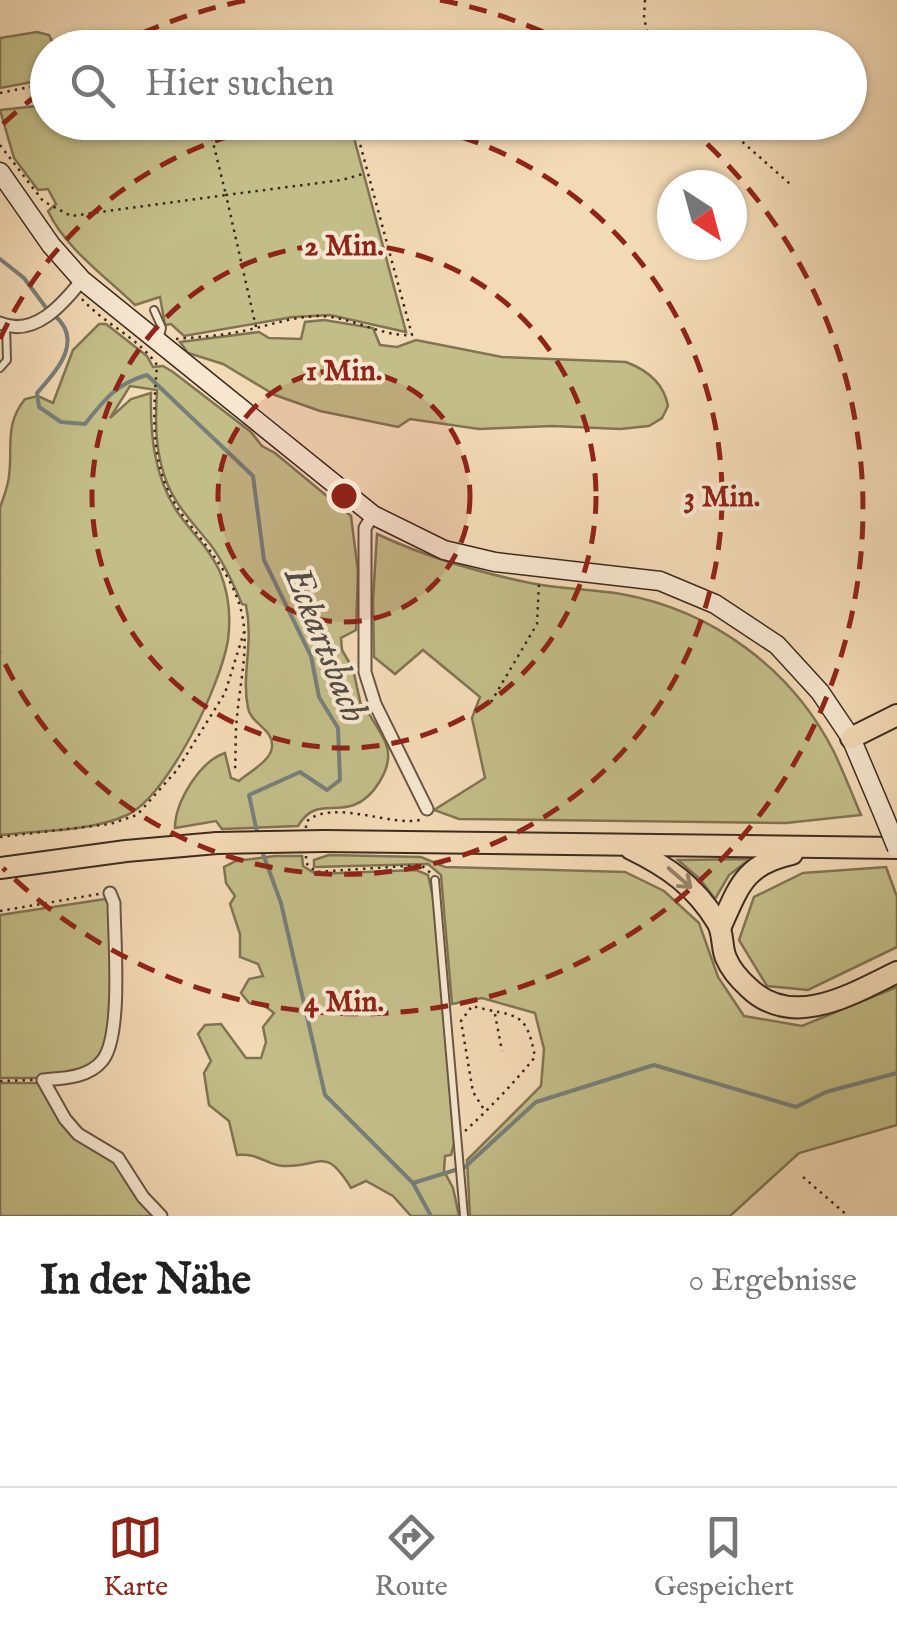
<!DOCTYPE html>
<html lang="de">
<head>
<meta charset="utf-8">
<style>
  body { margin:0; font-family:"IM FELL English",serif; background:#f6f6f6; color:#222 }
  .compass { position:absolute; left:657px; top:170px; width:90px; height:90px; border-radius:50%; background:#fff; box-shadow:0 2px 8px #0004; rotate:144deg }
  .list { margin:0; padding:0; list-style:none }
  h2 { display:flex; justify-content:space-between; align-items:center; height:130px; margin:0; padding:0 40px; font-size:42px }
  h2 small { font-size:32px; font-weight:400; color:#767676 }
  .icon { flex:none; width:55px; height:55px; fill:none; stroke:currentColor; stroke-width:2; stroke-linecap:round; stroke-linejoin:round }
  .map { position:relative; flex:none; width:897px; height:1216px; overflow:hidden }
  .search { position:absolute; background:#fff; box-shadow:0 2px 8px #0004; left:30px; right:30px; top:30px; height:110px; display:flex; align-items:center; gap:25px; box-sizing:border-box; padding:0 35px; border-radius:55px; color:#767676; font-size:38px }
  .sheet { height:270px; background:#fff }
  nav { display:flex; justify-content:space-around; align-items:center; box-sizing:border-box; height:140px; border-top:2px solid #e0e0e0; background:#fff; font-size:28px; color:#767676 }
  nav a { display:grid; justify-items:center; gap:5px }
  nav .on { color:#8f2418 }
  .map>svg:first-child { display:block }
  .green { fill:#c3bd88; stroke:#807453; stroke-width:2.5 }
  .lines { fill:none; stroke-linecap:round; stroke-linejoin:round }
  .stream { stroke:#777f7a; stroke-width:4 }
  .service-casing { stroke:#6a5644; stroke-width:10 }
  .minor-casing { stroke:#6a5644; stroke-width:15 }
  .secondary-casing { stroke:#3c2a1e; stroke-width:21 }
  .trunk-casing { stroke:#3c2a1e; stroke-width:24 }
  .path { stroke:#3c2a1e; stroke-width:2.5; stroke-dasharray:2.5 5; stroke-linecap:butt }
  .service { stroke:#f7e7d0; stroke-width:6 }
  .minor { stroke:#f7e7d0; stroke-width:11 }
  .secondary { stroke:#f7e7d0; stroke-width:18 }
  .trunk { stroke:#f3dab6; stroke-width:20 }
  .secondary-bridge-casing { stroke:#3c2a1e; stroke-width:21; stroke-linecap:butt }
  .trunk-bridge-casing { stroke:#3c2a1e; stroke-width:24; stroke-linecap:butt }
  .secondary-bridge { stroke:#f7e7d0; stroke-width:18 }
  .trunk-bridge { stroke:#f3dab6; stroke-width:20 }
  .oneway { stroke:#98826a }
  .ring { fill:none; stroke:#8f2418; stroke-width:5; stroke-dasharray:18 12 }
  .labels { text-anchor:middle; stroke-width:8; stroke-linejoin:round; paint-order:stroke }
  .water-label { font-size:38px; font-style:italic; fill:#544e44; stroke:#f7e7d0 }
  .centre { fill:#8f2418; stroke:#f7e7d0; stroke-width:5 }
  .ring-label { font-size:30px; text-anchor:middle; font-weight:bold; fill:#8f2418; stroke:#f7e7d0; stroke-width:8; stroke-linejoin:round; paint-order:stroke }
</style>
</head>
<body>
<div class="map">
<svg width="897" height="1216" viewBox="0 0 897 1216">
  <rect width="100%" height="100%" fill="#f3dab6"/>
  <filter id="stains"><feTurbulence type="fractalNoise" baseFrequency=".002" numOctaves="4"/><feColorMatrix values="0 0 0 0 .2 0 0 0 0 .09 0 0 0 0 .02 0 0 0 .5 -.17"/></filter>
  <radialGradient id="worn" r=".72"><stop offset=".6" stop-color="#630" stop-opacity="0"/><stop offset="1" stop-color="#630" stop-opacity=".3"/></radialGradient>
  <!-- green -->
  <g class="green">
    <path d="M37,32L49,35L55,47L48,48L43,77L37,81L0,88V38Z"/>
    <path d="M47,105L48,122L350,123L406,332L330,315L293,317L184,336L171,324L165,325L160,297L135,305C106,277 65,248 48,211L56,204L48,189L38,190L14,158L0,110Z"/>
    <path d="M324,320L373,328L380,345L397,347L416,340L502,357L626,362C647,370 664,383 668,406L662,418L649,426L620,429L553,426L479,429L410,419L398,427L320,411L275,395L223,364L188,353L180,342L259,332L269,338L301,339L305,322Z"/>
    <path d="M99,324H106L147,356L153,367L163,366L173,372L251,432L262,446L275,453L351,516L358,571L356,630L341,638L342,650L353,669L362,710L368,712C374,723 384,736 387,747C393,768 373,798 354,805C331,813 314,799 298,826L222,829L216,821L175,828C175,802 200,761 225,753L231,778L239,781C249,772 271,761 272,747C274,729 251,724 248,708C241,674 254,644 246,605L242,604C234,585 225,565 213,548C197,527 177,508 167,483C155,452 155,423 157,390L130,386L110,418L131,399L151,393C150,434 154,475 176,510C190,531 210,549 220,572C229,594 231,617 228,640C221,684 169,795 127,815C90,832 40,830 0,835V508C3,498 8,487 9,476C13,447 4,425 25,399L38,396L53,403L73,350Z"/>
    <path d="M377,534C426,557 477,572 530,583C560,589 591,589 621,594C712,610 792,669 834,752C844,773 852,794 861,815L786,823L459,819L434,810L485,778L472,718L480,697L423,650L395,674L374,657L373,600Z"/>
    <path d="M329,855L421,857L445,867L625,872L664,891L699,923L718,977L744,1016L802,1026L897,987V1125L799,1153L730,1216H470L467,1160L541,1086L544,1049L535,1013L482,998L452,1004L441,875L428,864L314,867V860Z"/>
    <path d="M275,856H302L303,866L316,874L416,870L428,875L435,906L455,1140L451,1155L445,1156L444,1171L453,1188L459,1216H411L393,1196L366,1181L351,1188C324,1144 321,1168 283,1166C266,1165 260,1153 237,1155L229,1121L209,1105L204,1073L211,1061L198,1034L205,1025L221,1024L246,1058H261L266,1042L263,1027L274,1013L262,1004L249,1003L241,993L249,979L263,976L258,964L240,957V934L230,904L235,896L226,883L224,867L236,861Z"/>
    <path d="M750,859L729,875L715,899L700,879L678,860Z"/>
    <path d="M886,867L897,897V947L808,990L767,986L739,940L754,897L803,873Z"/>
    <path d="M105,899L110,904C110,943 123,1048 86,1069C63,1082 26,1077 0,1078V915Z"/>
    <path d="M0,1083H42L61,1118L110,1156L157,1216H0Z"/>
  </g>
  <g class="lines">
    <!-- stream -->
    <g class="stream">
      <path d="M0,259L24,278L47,309"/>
      <path d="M54,315C85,341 56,371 37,393L39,407L61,422L85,424C104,400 117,383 147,375L253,476L264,560L311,656L319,697L338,728L340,780L327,790L300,772L249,795L258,837"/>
      <path d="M262,851L281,903L325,1095L413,1183L431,1216"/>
      <path d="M413,1183L465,1167L536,1102L654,1065L796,1107L826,1092L897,1073"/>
    </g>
    <!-- service casing -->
    <g class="service-casing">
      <g id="service">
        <path d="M154,310L162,328L160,336"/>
        <path d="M0,368L7,360L6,326"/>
        <path d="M435,880L464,1216"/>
      </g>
    </g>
    <!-- minor casing -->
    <g class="minor-casing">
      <g id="minor">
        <path d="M0,323C34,338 63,304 82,280"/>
        <path d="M373,515L365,528V672L375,704L427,809"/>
        <path d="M110,893L114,903C114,936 123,1037 102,1061C88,1078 63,1078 43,1080L65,1119L78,1134L118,1158L143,1197L161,1216"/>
      </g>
    </g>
    <!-- secondary casing -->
    <g class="secondary-casing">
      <path id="secondary" d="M0,172L51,245L82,280L373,515L444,550L495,562L660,581L715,604L777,645L820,692L851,738L884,816"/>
    </g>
    <!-- trunk casing -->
    <g class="trunk-casing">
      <g id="trunk">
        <path d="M851,738L897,715"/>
        <path d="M324,841L897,848"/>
        <path d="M631,849C668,867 695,886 717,922C724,933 721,947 726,958C731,970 740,980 749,988C793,1030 852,994 897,972"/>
        <path d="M0,868L126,851L217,843"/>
        <path d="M721,926C739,886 745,864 792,854"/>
      </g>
    </g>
    <!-- path -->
    <g class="path">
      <path d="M645,0L644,18L651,48"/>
      <path d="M321,48H329"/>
      <path d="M0,93L34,86L48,88"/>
      <path d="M720,122L790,184"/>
      <path d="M0,145L43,201L71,216L226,195L208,122"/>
      <path d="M82,299C104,324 138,337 157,365C153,417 149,468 181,513C204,544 231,572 241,610C250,645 240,681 237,717C235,734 236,753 235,770"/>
      <path d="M256,327L226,195L342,180L366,173"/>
      <path d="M176,339C197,337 218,336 238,332C265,327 293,316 321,316C352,317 382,337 412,335L354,122"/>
      <path d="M491,702L537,624L539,583"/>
      <path d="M306,828V822C333,797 394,829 423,819"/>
      <path d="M0,837L110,824L137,815L177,770L225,693L244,632"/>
      <path d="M306,856V863L316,872L421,865L433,875"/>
      <path d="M0,911L99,894"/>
      <path d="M495,1014L502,1051"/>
      <path d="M0,1081L33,1080"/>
      <path d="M465,1131C490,1108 514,1083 535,1057C526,1008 516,1018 472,1006L461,1021L473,1092L485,1111"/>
      <path d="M803,1177L848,1216"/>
    </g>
    <!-- service -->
    <use href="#service" class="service"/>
    <!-- minor -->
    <use href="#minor" class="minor"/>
    <!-- secondary -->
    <use href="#secondary" class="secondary"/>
    <!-- trunk -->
    <use href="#trunk" class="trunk"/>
    <!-- secondary-bridge casing -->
    <g class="secondary-bridge-casing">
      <path id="secondary-bridge" d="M884,816L897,848"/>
    </g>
    <!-- trunk-bridge casing -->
    <g class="trunk-bridge-casing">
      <path id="trunk-bridge" d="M217,843L324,841"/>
    </g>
    <!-- secondary-bridge -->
    <use href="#secondary-bridge" class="secondary-bridge"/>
    <!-- trunk-bridge -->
    <use href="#trunk-bridge" class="trunk-bridge"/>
  </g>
  <!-- one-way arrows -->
  <defs><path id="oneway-shaft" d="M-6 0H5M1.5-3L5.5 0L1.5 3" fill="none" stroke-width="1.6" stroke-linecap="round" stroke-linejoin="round" transform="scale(2.5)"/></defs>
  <use class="oneway" href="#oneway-shaft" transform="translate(680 878) rotate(41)"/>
  <!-- distance rings -->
  <circle cx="344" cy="496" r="126" fill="#8f2418" fill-opacity=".12"/>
  <g class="ring">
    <circle cx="344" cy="496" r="126"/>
    <circle cx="344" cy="496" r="252"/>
    <path d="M0 339A378 378 0 0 1 285 123M403 123A378 378 0 1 1 0 653"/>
    <path d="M3 124A505 505 0 0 1 47 87M115 46A505 505 0 0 1 248 0M440 0A505 505 0 0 1 573 46M685 124A505 505 0 1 1 3 868"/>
  </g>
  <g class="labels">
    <!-- water labels -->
    <g class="water-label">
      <text transform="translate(327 644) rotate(68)" y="13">Eckartsbach</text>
    </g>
  </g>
  <circle cx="344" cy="496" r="15" class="centre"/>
  <g class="ring-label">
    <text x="344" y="255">2 Min.</text>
    <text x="344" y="380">1 Min.</text>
    <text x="722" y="506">3 Min.</text>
    <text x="344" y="1011">4 Min.</text>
  </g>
  <rect width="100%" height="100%" filter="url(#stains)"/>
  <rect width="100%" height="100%" fill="url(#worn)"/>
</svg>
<svg class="compass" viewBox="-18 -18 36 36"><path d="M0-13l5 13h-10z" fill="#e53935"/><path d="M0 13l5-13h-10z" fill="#767676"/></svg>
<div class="search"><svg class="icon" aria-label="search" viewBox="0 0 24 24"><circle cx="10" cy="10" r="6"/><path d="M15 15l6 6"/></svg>Hier suchen</div>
</div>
<section class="sheet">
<h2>In der Nähe<small>0 Ergebnisse</small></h2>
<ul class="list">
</ul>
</section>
<nav>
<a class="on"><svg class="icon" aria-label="map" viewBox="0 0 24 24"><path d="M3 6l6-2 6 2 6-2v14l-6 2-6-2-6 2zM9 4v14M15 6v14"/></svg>Karte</a>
<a><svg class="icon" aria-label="directions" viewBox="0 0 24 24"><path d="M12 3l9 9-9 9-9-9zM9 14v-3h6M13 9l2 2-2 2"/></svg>Route</a>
<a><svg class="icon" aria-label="saved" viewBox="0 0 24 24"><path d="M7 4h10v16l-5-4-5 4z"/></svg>Gespeichert</a>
</nav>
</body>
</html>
